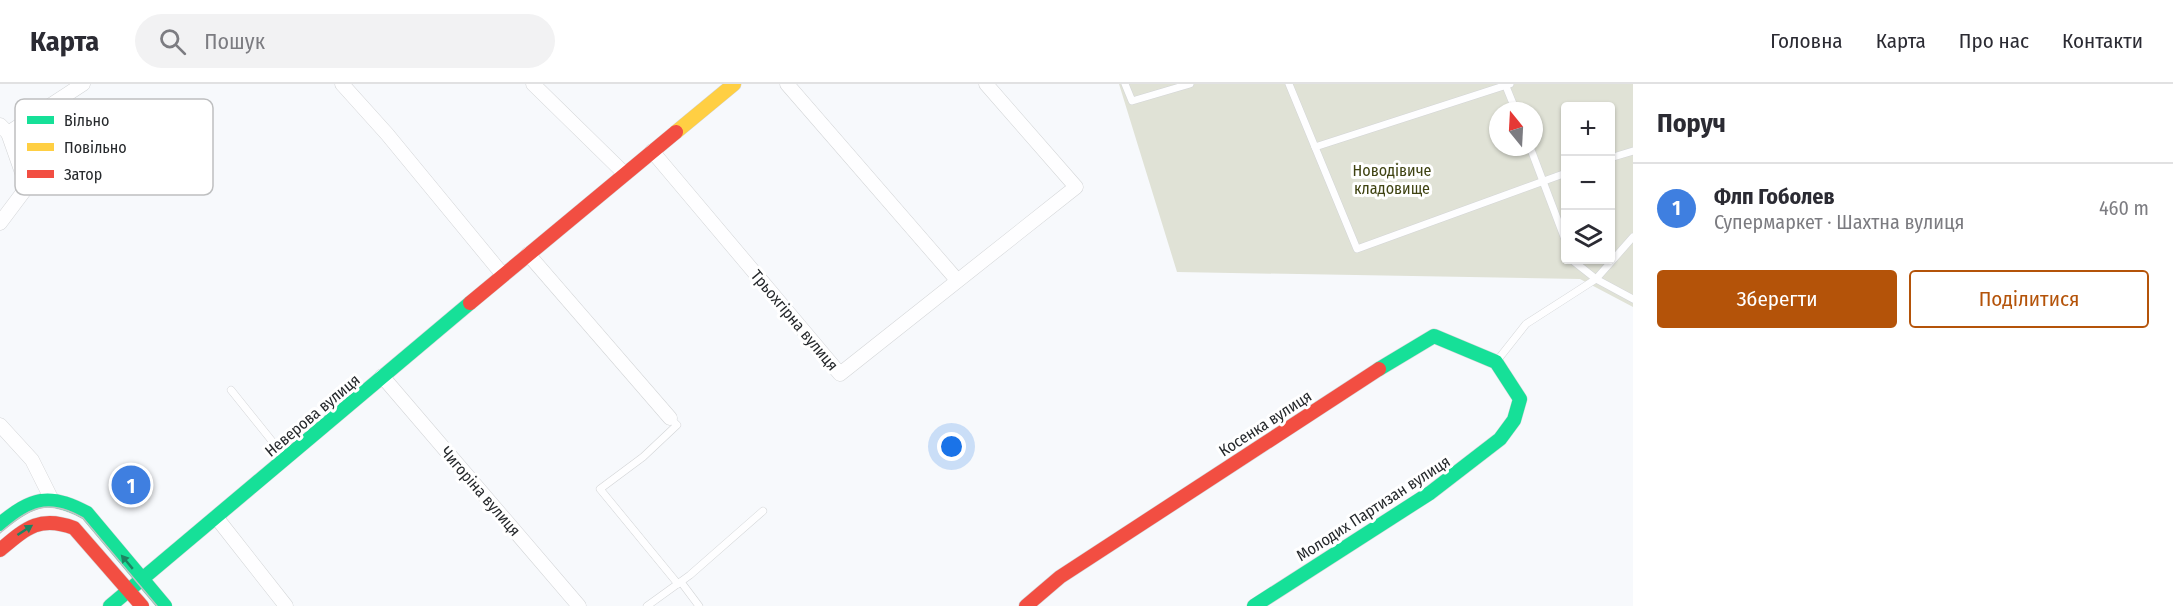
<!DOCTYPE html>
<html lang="uk">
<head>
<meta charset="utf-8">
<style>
  body { margin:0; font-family:"Fira Sans Condensed",sans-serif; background:#f2f2f3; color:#2b2b33 }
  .controls { position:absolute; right:18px; top:18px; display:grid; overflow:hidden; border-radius:6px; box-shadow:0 2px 4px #0004 }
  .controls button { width:54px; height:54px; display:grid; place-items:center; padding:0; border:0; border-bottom:2px solid #e1e1e2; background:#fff; color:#2b2b33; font:30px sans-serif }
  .compass { position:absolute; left:1489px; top:18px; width:54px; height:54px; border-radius:50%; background:#fff; box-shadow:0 2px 4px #0004; rotate:342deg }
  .you { position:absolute; left:952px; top:363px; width:21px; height:21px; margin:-15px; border:4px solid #fff; border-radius:50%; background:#1a73e8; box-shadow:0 0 0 9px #1a73e833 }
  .badge { display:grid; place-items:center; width:39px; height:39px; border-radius:50%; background:#b45309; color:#fff; font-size:20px; font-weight:700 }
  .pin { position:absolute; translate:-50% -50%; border:3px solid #fff; box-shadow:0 2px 6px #0006 }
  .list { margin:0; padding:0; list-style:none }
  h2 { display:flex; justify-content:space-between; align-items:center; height:78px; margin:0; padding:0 24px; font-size:26px }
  h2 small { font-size:20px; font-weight:400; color:#7c7c81 }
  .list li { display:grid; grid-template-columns:39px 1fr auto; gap:18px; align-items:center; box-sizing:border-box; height:90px; padding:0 24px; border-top:2px solid #e1e1e2 }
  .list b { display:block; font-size:22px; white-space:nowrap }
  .list p { margin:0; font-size:20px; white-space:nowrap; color:#7c7c81 }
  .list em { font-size:20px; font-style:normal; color:#7c7c81 }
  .actions { display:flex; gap:12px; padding:18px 24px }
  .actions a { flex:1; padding:14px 0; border:2px solid #b45309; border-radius:6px; text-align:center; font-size:21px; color:#b45309 }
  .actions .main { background:#b45309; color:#fff }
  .icon { flex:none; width:33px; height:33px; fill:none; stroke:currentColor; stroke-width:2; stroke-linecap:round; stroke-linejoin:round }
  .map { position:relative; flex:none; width:1633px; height:522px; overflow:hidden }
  header { display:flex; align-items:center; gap:36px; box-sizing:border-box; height:84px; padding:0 30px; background:#fff; border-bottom:2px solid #e1e1e2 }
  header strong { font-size:28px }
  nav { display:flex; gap:33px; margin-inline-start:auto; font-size:21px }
  .search { width:420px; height:54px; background:#f2f2f3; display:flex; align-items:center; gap:15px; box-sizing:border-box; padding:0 21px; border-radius:33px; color:#7c7c81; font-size:22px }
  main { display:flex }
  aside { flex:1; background:#fff }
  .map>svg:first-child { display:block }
  .green { fill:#e0e2d6; fill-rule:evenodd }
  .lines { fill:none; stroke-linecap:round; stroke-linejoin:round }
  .lane-casing { stroke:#d3d5d7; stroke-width:8 }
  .street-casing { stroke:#d3d5d7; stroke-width:15 }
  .fast-casing { stroke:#d3d5d7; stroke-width:15 }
  .slow-casing { stroke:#d3d5d7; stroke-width:15 }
  .jam-casing { stroke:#d3d5d7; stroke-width:15 }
  .lane { stroke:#fefeff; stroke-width:7 }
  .street { stroke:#fefeff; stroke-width:14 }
  .fast { stroke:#16e098; stroke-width:14 }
  .slow { stroke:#ffcf43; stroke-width:14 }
  .jam { stroke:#f24e42; stroke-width:14 }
  .tram { stroke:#c2c3c4; stroke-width:1.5 }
  .oneway { fill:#1e8462 }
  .labels { text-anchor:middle; stroke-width:6; stroke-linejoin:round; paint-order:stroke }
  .park-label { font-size:16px; fill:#3f4312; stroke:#fff }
  .street-label { font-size:16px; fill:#26292c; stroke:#fff }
  .key { fill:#fff; stroke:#bebfc0; stroke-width:1.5 }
  .key-label { font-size:16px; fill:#26292c }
</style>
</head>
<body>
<header>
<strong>Карта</strong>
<div class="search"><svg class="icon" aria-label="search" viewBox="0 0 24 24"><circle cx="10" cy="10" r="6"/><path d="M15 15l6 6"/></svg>Пошук</div>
<nav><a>Головна</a><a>Карта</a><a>Про нас</a><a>Контакти</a></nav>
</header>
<main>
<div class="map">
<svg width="1633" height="522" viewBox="0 0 1633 522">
  <rect width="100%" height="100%" fill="#f7f9fc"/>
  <!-- green -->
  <path class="green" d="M1119,0H1633V223L1580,195L1177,188ZM1566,22H1610V176H1566ZM1498,27H1534V63H1498Z"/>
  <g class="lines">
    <!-- lane casing -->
    <g class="lane-casing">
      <g id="lane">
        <path d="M1125,0L1132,17L1190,0"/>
        <path d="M1289,0L1357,165L1566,89"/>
        <path d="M1505,0L1516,27"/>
        <path d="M1315,63L1510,0"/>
        <path d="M1530,63L1566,158"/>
        <path d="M1610,74L1633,67"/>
        <path d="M1572,176L1596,195L1633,215"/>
        <path d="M1496,278L1526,240L1596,195L1633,153"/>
        <path d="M231,306L284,372"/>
        <path d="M670,334L677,341L643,373L600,405L678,500"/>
        <path d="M681,498L699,522"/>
        <path d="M647,522L690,491L763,427"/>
      </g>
    </g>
    <!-- street casing -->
    <g class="street-casing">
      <g id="street">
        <path d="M342,0L387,50L503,191"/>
        <path d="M533,0L625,90"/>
        <path d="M787,0L957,196"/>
        <path d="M0,41L8,49L83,0"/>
        <path d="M652,67L840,290L1076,103L986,0"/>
        <path d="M0,139L27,103L8,49"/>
        <path d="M528,170L670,334"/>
        <path d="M382,292L579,522"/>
        <path d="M0,341L32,376L51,414"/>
        <path d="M216,433L286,522"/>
      </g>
    </g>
    <!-- fast casing -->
    <g class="fast-casing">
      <g id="fast">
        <path d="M0,440C32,414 49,408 87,429L165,522"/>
        <path d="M110,522L470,219"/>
        <path d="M1254,522L1430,409L1500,355L1514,336L1520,315L1496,278L1434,252L1379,285"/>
      </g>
    </g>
    <!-- slow casing -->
    <g class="slow-casing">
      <path id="slow" d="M676,48L734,0"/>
    </g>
    <!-- jam casing -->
    <g class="jam-casing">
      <g id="jam">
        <path d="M470,219L676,48"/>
        <path d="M0,466C26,444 40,431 74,444L142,522"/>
        <path d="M1026,522L1060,493L1379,285"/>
      </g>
    </g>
    <!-- lane -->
    <use href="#lane" class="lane"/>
    <!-- street -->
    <use href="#street" class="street"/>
    <!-- fast -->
    <use href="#fast" class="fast"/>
    <!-- slow -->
    <use href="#slow" class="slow"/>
    <!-- jam -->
    <use href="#jam" class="jam"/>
    <!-- tram -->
    <path class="tram" d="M0,449C29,424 47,413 83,434L157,522"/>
  </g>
  <!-- one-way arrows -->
  <defs><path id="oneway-solid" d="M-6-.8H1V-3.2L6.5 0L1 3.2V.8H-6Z" transform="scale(1.5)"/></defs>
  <g class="oneway">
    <use href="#oneway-solid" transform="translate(25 446) rotate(-33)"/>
    <use href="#oneway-solid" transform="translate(127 478) rotate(-130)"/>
  </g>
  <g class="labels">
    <!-- park labels -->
    <g class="park-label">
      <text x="1392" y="92">Новодівиче<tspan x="1392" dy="18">кладовище</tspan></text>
    </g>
    <!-- street labels -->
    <g class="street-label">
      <text transform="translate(795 236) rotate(50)" y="6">Трьохгірна вулиця</text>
      <text transform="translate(312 331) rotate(-40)" y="6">Неверова вулиця</text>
      <text transform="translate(1265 339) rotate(-33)" y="6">Косенка вулиця</text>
      <text transform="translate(481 407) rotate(49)" y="6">Чигоріна вулиця</text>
      <text transform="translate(1373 424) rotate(-33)" y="6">Молодих Партизан вулиця</text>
    </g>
  </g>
  <!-- legend -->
  <rect x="15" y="15" width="198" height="96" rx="9" class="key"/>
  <rect x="27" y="32" width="27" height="8" fill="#16e098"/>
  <rect x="27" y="59" width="27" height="8" fill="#ffcf43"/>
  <rect x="27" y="86" width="27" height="8" fill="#f24e42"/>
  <g class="key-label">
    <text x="64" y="42">Вільно</text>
    <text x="64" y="69">Повільно</text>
    <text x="64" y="96">Затор</text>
  </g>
</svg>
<div class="controls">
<button>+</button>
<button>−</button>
<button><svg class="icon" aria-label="layers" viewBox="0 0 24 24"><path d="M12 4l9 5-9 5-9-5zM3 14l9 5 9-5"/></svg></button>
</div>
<svg class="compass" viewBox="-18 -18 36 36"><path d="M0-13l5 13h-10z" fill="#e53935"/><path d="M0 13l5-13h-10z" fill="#7c7c81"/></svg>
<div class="you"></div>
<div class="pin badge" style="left:131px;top:401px;background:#3f7fe0">1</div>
</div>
<aside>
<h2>Поруч<small></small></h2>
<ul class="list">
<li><span class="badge" style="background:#3f7fe0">1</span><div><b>Флп Гоболев</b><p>Супермаркет · Шахтна вулиця</p></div><em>460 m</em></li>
</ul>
<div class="actions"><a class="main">Зберегти</a><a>Поділитися</a></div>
</aside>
</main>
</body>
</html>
